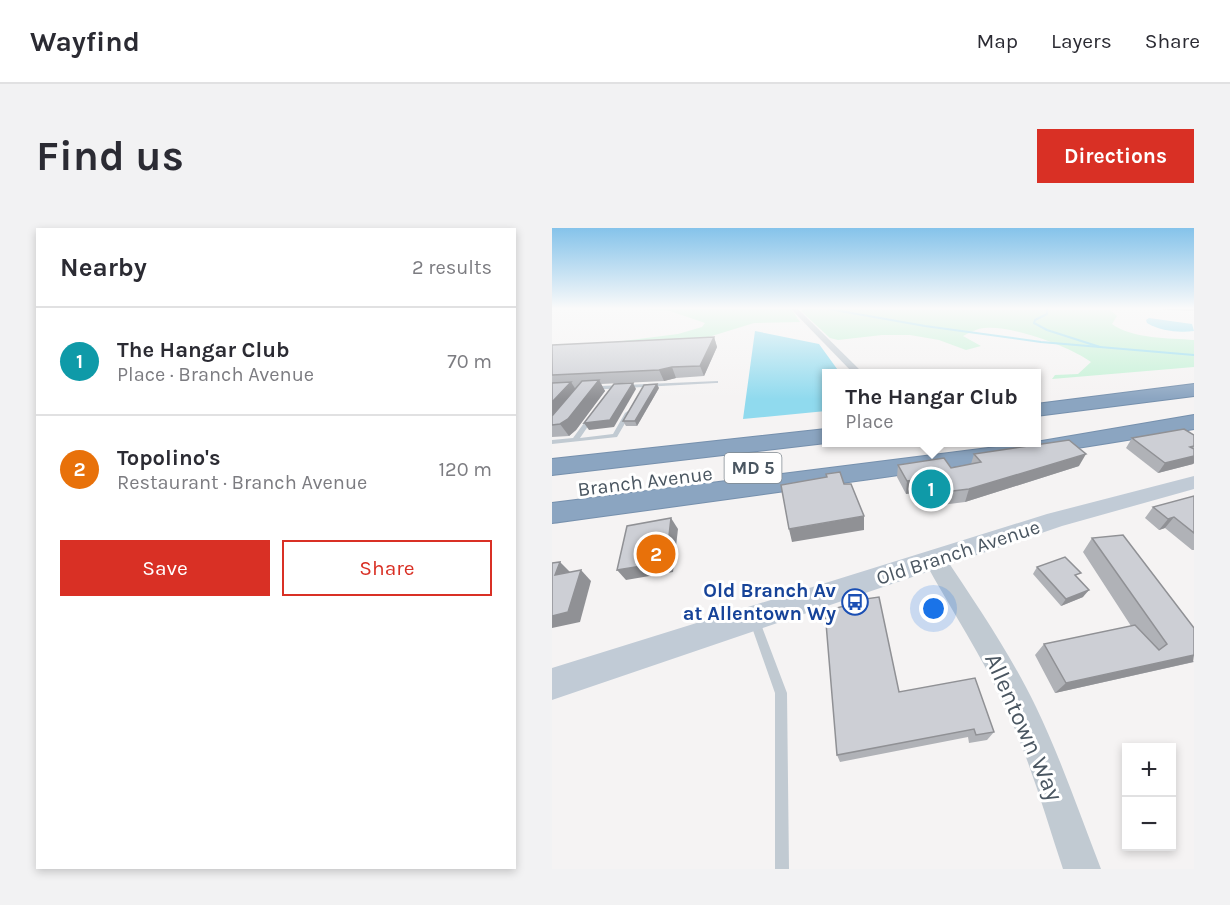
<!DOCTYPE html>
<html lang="en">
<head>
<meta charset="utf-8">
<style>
  body { margin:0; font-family:Karla,sans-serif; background:#f2f2f3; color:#2b2b33 }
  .controls { position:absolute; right:18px; bottom:18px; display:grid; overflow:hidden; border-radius:0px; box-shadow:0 3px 9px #0003 }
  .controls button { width:54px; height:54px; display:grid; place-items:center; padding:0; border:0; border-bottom:2px solid #e1e1e2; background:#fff; color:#2b2b33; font:30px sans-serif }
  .you { position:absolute; left:382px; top:381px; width:21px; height:21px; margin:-15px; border:4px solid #fff; border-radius:50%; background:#1a73e8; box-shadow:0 0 0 9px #1a73e833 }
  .badge { display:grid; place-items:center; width:39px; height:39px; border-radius:50%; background:#d93025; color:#fff; font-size:20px; font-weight:700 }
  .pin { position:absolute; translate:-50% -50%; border:3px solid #fff; box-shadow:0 2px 6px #0006 }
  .popup { position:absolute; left:270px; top:141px; width:219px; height:78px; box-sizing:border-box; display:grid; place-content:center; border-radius:0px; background:#fff; filter:drop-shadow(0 2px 4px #0005); font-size:20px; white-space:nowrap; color:#7c7c81 }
  .popup b { font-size:22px; color:#2b2b33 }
  .popup::after { content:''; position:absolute; left:50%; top:100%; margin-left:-12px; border:12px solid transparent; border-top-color:#fff }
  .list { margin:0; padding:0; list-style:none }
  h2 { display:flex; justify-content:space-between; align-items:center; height:78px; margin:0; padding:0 24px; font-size:26px }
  h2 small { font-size:20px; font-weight:400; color:#7c7c81 }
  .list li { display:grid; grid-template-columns:39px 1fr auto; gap:18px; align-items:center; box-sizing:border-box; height:108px; padding:0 24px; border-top:2px solid #e1e1e2 }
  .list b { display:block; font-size:22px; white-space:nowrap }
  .list p { margin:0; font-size:20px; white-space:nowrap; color:#7c7c81 }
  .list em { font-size:20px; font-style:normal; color:#7c7c81 }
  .actions { display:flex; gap:12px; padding:18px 24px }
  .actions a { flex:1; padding:14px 0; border:2px solid #d93025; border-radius:0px; text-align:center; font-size:21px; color:#d93025 }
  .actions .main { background:#d93025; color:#fff }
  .map { position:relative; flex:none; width:642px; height:641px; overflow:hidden; border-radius:0px }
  header { display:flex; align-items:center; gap:36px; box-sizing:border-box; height:84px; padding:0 30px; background:#fff; border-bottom:2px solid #e1e1e2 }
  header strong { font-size:28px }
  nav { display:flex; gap:33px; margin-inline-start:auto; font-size:21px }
  .intro { display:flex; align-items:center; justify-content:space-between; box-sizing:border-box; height:144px; padding:0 36px }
  h1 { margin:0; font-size:42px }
  .button { padding:15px 27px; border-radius:0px; background:#d93025; color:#fff; font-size:21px; font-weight:700 }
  main { display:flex; gap:36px; padding:0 36px }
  aside { flex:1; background:#fff; border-radius:0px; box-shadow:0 3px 9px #0003 }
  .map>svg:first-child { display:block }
  .green { fill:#c3f1d5 }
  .water { fill:#90daee }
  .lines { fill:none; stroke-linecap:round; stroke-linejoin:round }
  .stream { stroke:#90daee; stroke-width:2 }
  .motorway-casing { stroke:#7690ad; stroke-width:2 }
  .service { fill:#c1cad2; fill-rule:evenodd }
  .minor { fill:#c1cad2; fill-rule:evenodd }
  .tertiary { fill:#c1cad2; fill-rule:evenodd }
  .secondary { fill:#c1cbd6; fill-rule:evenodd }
  .motorway { fill:#8ba5c1; fill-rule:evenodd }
  .wall { fill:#b0b2b7 }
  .shaded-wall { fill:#909195 }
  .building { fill:#cdcfd5; stroke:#909195; stroke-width:1.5 }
  .labels { text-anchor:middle; stroke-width:6; stroke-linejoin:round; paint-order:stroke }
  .shield { fill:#fff; stroke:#808990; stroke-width:1.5 }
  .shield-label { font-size:18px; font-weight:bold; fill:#4a5661 }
  .street-label { font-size:20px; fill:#4a5661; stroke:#fff }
  .transit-label { font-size:20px; font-weight:bold; fill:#164399; stroke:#fff; text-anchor:end }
  .near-street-label { font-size:24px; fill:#4a5661; stroke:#fff }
</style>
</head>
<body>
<header>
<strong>Wayfind</strong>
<nav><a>Map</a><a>Layers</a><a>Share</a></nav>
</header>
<div class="intro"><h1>Find us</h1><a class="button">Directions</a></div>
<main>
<aside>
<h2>Nearby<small>2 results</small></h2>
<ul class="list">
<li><span class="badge" style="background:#0f9aa8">1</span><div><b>The Hangar Club</b><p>Place · Branch Avenue</p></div><em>70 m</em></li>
<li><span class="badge" style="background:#e8710a">2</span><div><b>Topolino's</b><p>Restaurant · Branch Avenue</p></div><em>120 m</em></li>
</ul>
<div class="actions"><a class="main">Save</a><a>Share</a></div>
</aside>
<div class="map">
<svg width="642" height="641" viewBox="0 0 642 641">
  <rect width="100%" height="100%" fill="#f5f3f3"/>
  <!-- green -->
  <g class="green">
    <path d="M81,81H239L248,94L202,95L150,111L47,116L126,106L150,99L153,95L118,83Z"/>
    <path d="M251,81L558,82L565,88L560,96C581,111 617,110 642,112V139L500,151L503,147L526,146L539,134C519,119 459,97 433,100C426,100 417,105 411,108L429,118L414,122L387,112L358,107H330L286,112L278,110L249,83Z"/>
  </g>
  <!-- water -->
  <g class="water">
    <path d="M597,90L640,96L642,103C626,105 609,103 595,95L594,92Z"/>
    <path d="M203,103L267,116L288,145L274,146V183L191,191Z"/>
  </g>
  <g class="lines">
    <!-- stream -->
    <g class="stream">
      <path d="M277,81L373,98L489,114L642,127"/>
      <path d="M495,81V86L483,92L482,95L495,102L548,119"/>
    </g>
    <!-- motorway casing -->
    <g class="motorway-casing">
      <g id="motorway">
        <path d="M642,156V168L484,188V176Z"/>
        <path d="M642,187V201C429,237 214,266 0,295V275L484,214Z"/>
        <path d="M274,201V215L0,247V231Z"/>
      </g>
    </g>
    <!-- service -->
    <g class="service">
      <path d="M166,153V155H164L0,164V160Z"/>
      <path d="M76,183L79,185L65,209L0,216V212L21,210L38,187L40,186L43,188L28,210L61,206L73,185Z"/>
      <path d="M202,387L205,388L207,391L235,465L237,641H223V465L197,391L199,388Z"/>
    </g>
    <!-- minor -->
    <path class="minor" d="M239,81H246L312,146H302Z"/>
    <!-- tertiary -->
    <path class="tertiary" d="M383,324L391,326C424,376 458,425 484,479C509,531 528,587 549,641H511C493,587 478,532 454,481C431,429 399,382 372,332L375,326Z"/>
    <!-- secondary -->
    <path class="secondary" d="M642,248V261L510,298L0,472V440L495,286Z"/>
    <!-- motorway -->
    <use href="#motorway" class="motorway"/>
  </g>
  <!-- wall -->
  <g class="wall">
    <path d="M606,81H642V83H635Z"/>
    <path d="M162,109L165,119L152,148L124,150L112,153L49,156L53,163L24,202L17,208L0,209V117Z"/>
    <path d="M107,160L85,198H74L71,193Z"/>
    <path d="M642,207V235L641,236L606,245L574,220L580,210Z"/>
    <path d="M422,226L527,238L413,274L374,279L365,264L354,266L345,249L346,237L399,240L419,236Z"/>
    <path d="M642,268V322H640L613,300L607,302L593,290L601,279Z"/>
    <path d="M540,310L642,434L503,465L483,427L492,416L579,398L531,324Z"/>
    <path d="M485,339L525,350L531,369L509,378L481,346Z"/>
    <path d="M299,373L347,464L442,504L435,512L417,515L416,509L288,534L285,527Z"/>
  </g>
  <!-- shaded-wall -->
  <g class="shaded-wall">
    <path d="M162,109L165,119L152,148L148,138Z"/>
    <path d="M120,139L124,150L112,153L107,142Z"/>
    <path d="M47,152L53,163L24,202L17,208L8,196Z"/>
    <path d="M19,154L26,165L0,195V174Z"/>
    <path d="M81,155L84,161L62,199L37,202L32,195Z"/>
    <path d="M105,156L107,160L85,198L83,193Z"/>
    <path d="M534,226L527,238L413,274L417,261Z"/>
    <path d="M642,228V235L641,236L606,245L613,235Z"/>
    <path d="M367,251L365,264L354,266L355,253Z"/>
    <path d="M312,288V302L240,314L237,301Z"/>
    <path d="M622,289L613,300L607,302L616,291Z"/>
    <path d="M119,290L126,301L121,344L74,352L65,342Z"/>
    <path d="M8,334L18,344L3,347Z"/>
    <path d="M29,342L39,353L28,394L0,400V388Z"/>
    <path d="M537,362L531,369L509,378L514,371Z"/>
    <path d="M642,427L641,434L503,465L514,455Z"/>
  </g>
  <!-- building -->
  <g class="building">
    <path d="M162,109L148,138L120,139L107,142L0,147V117Z"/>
    <path d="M47,152L16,191L8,196L0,197V188L30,153Z"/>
    <path d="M19,154L0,174V155Z"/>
    <path d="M81,155L58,192L32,195L62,156Z"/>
    <path d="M105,156L83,193H71L92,157Z"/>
    <path d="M632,201L642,207V218L638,219L642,221V228L613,235L580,210Z"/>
    <path d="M517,212L534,226L417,261L376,266L367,251L355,253L346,237L392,230L399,240L429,234L422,226Z"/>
    <path d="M288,244L292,256H299L312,288L237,301L229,257L275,249L274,246Z"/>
    <path d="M642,268V305L622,289L616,291L601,279Z"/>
    <path d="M119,290L114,334L65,342L75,298Z"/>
    <path d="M571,307L642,400V427L514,455L492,416L583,397L607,422L615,416L540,310Z"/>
    <path d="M513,329L529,345L523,347L537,362L514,371L485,339Z"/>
    <path d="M8,334L3,347L29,342L16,384L0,388V335Z"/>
    <path d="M327,369L347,464L423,450L442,504L424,507L422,501L285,527L273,383L300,376L299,373Z"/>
  </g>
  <!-- sky -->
  <linearGradient id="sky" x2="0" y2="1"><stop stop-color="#85c3ea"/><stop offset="0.47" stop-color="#fafafa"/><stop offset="1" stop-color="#fafafa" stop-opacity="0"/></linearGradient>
  <rect width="642" height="171" fill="url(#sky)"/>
  <!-- icons -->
  <defs>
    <g id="bus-ring" transform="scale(1.35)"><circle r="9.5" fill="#fff" stroke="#1a4fb4" stroke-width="1.5"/><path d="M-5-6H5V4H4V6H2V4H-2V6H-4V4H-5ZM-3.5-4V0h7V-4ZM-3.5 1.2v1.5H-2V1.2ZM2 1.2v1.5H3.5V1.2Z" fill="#1a4fb4"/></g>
  </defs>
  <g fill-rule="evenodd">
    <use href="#bus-ring" x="303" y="374"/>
  </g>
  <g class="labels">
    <!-- shield labels -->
    <rect class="shield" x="172.5" y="225" width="57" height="30" rx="4.5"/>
    <g class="shield-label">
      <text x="201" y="246">MD 5</text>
    </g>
    <!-- street labels -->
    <g class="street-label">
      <text transform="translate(93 253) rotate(-7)" y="7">Branch Avenue</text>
      <text transform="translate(406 324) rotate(-18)" y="7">Old Branch Avenue</text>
    </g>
    <!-- transit labels -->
    <g class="transit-label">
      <text x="284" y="369">Old Branch Av<tspan x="284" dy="23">at Allentown Wy</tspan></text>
    </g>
    <!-- near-street labels -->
    <g class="near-street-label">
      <text transform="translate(472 499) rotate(66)" y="8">Allentown Way</text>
    </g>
  </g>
</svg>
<div class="controls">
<button>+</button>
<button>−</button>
</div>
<div class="you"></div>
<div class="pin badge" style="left:379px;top:261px;background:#0f9aa8">1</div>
<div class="popup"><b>The Hangar Club</b>Place</div>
<div class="pin badge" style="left:104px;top:326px;background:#e8710a">2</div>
</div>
</main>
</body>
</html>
